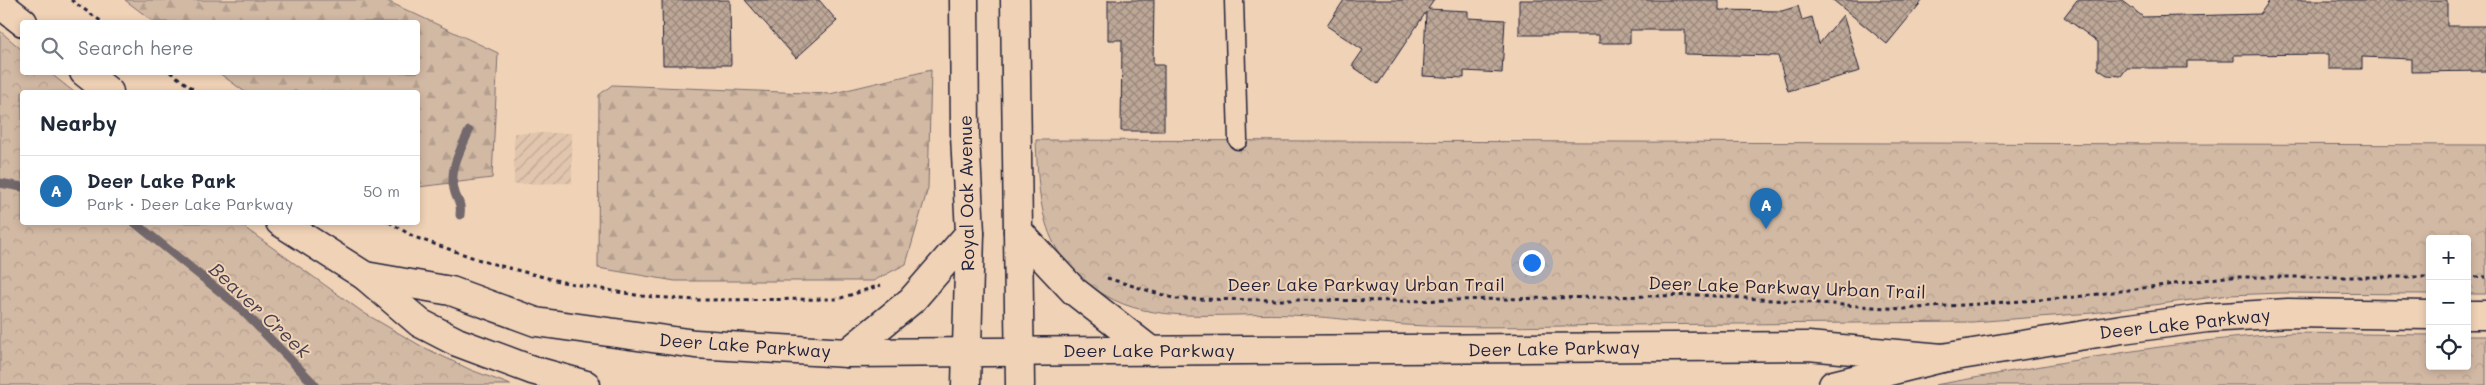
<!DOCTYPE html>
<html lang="en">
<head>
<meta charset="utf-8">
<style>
  body { margin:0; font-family:Mali,sans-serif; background:#f2f2f3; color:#1f2937 }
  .controls { position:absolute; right:15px; bottom:15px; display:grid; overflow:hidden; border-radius:5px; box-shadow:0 2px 8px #0003 }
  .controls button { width:45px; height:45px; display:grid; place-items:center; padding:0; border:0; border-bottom:1px solid #e0e1e3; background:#fff; color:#1f2937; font:25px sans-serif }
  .you { position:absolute; left:1531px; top:262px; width:18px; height:18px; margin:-12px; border:4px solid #fff; border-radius:50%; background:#1a73e8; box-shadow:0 0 0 8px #1a73e833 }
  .badge { display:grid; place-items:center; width:32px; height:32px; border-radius:50%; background:#1f6fb2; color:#fff; font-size:16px; font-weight:700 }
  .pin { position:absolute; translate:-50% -41px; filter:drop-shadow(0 1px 2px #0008) }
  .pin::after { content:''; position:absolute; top:26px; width:18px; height:15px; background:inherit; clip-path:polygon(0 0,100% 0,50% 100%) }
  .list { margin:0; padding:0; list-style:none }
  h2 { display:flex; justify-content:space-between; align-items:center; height:65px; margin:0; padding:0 20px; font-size:21px }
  h2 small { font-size:16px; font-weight:400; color:#747a83 }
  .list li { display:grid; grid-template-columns:32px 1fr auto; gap:15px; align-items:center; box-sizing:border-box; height:70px; padding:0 20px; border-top:1px solid #e0e1e3 }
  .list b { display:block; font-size:19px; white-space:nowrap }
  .list p { margin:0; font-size:16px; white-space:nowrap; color:#747a83 }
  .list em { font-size:16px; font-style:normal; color:#747a83 }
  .icon { flex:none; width:28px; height:28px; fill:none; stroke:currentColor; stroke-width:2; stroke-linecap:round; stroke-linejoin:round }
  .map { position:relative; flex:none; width:2486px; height:385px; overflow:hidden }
  .search { position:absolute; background:#fff; box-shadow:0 2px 8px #0003; left:20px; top:20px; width:400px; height:55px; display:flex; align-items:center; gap:12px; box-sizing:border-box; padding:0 18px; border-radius:5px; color:#747a83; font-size:19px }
  .panel { position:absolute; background:#fff; box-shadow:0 2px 8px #0003; left:20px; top:90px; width:400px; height:135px; border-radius:5px }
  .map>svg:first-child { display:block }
  .industrial { fill:url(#industrial-furrows) }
  .forest { fill:url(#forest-firs); stroke:#7a6e70 }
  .park { fill:url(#park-crowns); stroke:#7a6e70 }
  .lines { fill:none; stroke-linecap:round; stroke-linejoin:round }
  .stream { stroke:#73686c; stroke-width:9 }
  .building { fill:url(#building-cross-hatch); stroke:#22223b }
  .lane-casing { stroke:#22223b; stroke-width:21 }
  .secondary-casing { stroke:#22223b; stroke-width:31 }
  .path { stroke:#22223b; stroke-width:3; stroke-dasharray:4 4; stroke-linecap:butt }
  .lane { stroke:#f0d2b6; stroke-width:18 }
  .secondary { stroke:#f0d2b6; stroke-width:28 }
  .labels { text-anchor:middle; stroke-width:4; stroke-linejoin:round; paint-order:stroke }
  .street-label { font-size:18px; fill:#22223b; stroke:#f0d2b6 }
  .water-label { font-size:19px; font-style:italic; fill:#443f4f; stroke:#f0d2b6 }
</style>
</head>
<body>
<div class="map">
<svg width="2486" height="385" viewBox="0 0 2486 385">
  <defs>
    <pattern id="industrial-furrows" width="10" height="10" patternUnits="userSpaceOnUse" patternTransform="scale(1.25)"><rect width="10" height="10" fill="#e1c5ad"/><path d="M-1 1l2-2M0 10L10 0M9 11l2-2" fill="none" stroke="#c1a996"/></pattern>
    <pattern id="forest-firs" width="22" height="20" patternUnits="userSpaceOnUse" patternTransform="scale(1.25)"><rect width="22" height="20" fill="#d2b9a4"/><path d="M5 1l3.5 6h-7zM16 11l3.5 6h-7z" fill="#b49f8e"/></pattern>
    <pattern id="park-crowns" width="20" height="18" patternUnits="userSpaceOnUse" patternTransform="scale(1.25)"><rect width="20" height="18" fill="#d2b9a4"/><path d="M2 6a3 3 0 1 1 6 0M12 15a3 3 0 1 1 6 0" fill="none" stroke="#b49f8e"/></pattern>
    <pattern id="building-cross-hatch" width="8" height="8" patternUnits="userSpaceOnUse" patternTransform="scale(1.25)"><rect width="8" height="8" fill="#bda797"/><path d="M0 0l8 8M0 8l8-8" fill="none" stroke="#99887c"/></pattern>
  </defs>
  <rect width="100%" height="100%" fill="#f0d2b6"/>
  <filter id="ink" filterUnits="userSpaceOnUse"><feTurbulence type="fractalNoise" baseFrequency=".02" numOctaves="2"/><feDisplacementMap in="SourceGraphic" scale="10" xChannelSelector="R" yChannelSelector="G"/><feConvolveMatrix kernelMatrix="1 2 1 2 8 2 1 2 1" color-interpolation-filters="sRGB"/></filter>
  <g filter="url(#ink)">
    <!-- industrial -->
    <path class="industrial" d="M514,133H572V183L514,184Z"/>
    <!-- forest -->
    <g class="forest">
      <path d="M125,0H385L498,53L492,178L418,187V92H245L219,73L418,72V22H154Z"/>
      <path d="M931,70L928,188L906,264L873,281H675L598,268L599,95L612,85L830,94Z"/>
    </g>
    <!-- park -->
    <g class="park">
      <path d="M0,31L22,50V72L50,73L74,92H22V222L238,223L364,313L421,346L471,370L511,385H0Z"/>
      <path d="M1036,140L2486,145V294H2467V239H2430V294L2280,293L2229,295L2092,313L1972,322C1854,323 1736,324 1618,325C1555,326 1492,328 1428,326C1383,325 1337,317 1291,315C1238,312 1162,324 1114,300C1043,264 1039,212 1036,140Z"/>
      <path d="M2291,333L2430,335V366H2467V336H2486V385H1935C2054,364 2171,341 2291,333Z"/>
    </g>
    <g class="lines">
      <!-- stream -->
      <g class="stream">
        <path d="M0,183L22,187"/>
        <path d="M460,215C462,201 456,201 454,189C449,169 461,149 469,131"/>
        <path d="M134,222L238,306L315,385"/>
      </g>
    </g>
    <!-- building -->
    <g class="building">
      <path d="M662,0H730L731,65H663Z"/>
      <path d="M745,0H819L837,21L796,58Z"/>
      <path d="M1108,0H1154L1153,65H1164V131H1121L1122,40H1108Z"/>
      <path d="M1344,0H1434L1428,9L1468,11V18L1505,20L1502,73L1464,71V78L1423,76L1426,12L1378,84L1352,66L1363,50L1327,26Z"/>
      <path d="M1519,0H1719V10L1782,11L1798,6L1802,20L1812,17L1819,44L1843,15L1860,71L1788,91L1778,56L1685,54V30H1630V43H1599V35H1519Z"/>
      <path d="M1833,0H1923L1887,44Z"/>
      <path d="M2077,0H2122L2143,17L2260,14L2270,0H2447V26H2486V71L2412,72V59L2362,57V69H2329V54L2234,55V61H2187V68H2127L2121,76L2107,75L2098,69V42L2064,17Z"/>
    </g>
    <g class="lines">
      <!-- lane casing -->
      <g class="lane-casing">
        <path id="lane" d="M1234,0L1238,140"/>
      </g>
      <!-- secondary casing -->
      <g class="secondary-casing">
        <g id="secondary">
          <path d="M964,0L965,135L970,233L966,385"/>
          <path d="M1015,0L1020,385"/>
          <path d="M0,4L23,22"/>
          <path d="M84,72L109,92"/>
          <path d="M280,222L365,276L420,323L457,342L532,370L586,385"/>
          <path d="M1018,231L1074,291L1151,351"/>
          <path d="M365,276L451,291L536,322L695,344L847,353L1808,346L1942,358"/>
          <path d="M2467,315H2486"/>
          <path d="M847,353L912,300L970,233"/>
          <path d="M1833,385L1942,358L2122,329L2207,318L2288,313L2430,315"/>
        </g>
      </g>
      <!-- path -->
      <g class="path">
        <path d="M71,0L102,22"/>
        <path d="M170,72L197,92"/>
        <path d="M389,222L414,237L486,262L563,282L641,296L696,300L838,299L881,285"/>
        <path d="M2467,277H2486"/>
        <path d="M1107,278L1176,299L1403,301L1701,295L1902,309L2068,298L2226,277H2430"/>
      </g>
      <!-- lane -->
      <use href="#lane" class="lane"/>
      <!-- secondary -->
      <use href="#secondary" class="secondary"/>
    </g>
  </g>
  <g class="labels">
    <!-- street labels -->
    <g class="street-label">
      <text transform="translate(967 193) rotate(-91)" y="6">Royal Oak Avenue</text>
      <text x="1366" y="291">Deer Lake Parkway Urban Trail</text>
      <text transform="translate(1787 288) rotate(2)" y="6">Deer Lake Parkway Urban Trail</text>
      <text transform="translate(2185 324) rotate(-6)" y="6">Deer Lake Parkway</text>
      <text transform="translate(745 346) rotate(4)" y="6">Deer Lake Parkway</text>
      <text transform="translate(1554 349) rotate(-1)" y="6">Deer Lake Parkway</text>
      <text x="1149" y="357">Deer Lake Parkway</text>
    </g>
    <!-- water labels -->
    <g class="water-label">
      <text transform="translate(260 310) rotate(43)" y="7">Beaver Creek</text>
    </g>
  </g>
</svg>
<div class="controls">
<button>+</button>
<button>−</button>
<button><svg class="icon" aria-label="locate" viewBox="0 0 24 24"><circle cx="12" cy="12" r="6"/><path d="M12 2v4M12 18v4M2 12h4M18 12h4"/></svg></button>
</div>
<div class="you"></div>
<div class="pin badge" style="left:1766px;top:229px">A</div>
<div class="search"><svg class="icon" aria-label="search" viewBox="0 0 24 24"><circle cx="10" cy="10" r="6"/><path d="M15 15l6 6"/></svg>Search here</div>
<section class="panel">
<h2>Nearby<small></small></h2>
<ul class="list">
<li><span class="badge">A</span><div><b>Deer Lake Park</b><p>Park · Deer Lake Parkway</p></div><em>50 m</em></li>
</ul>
</section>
</div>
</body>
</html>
